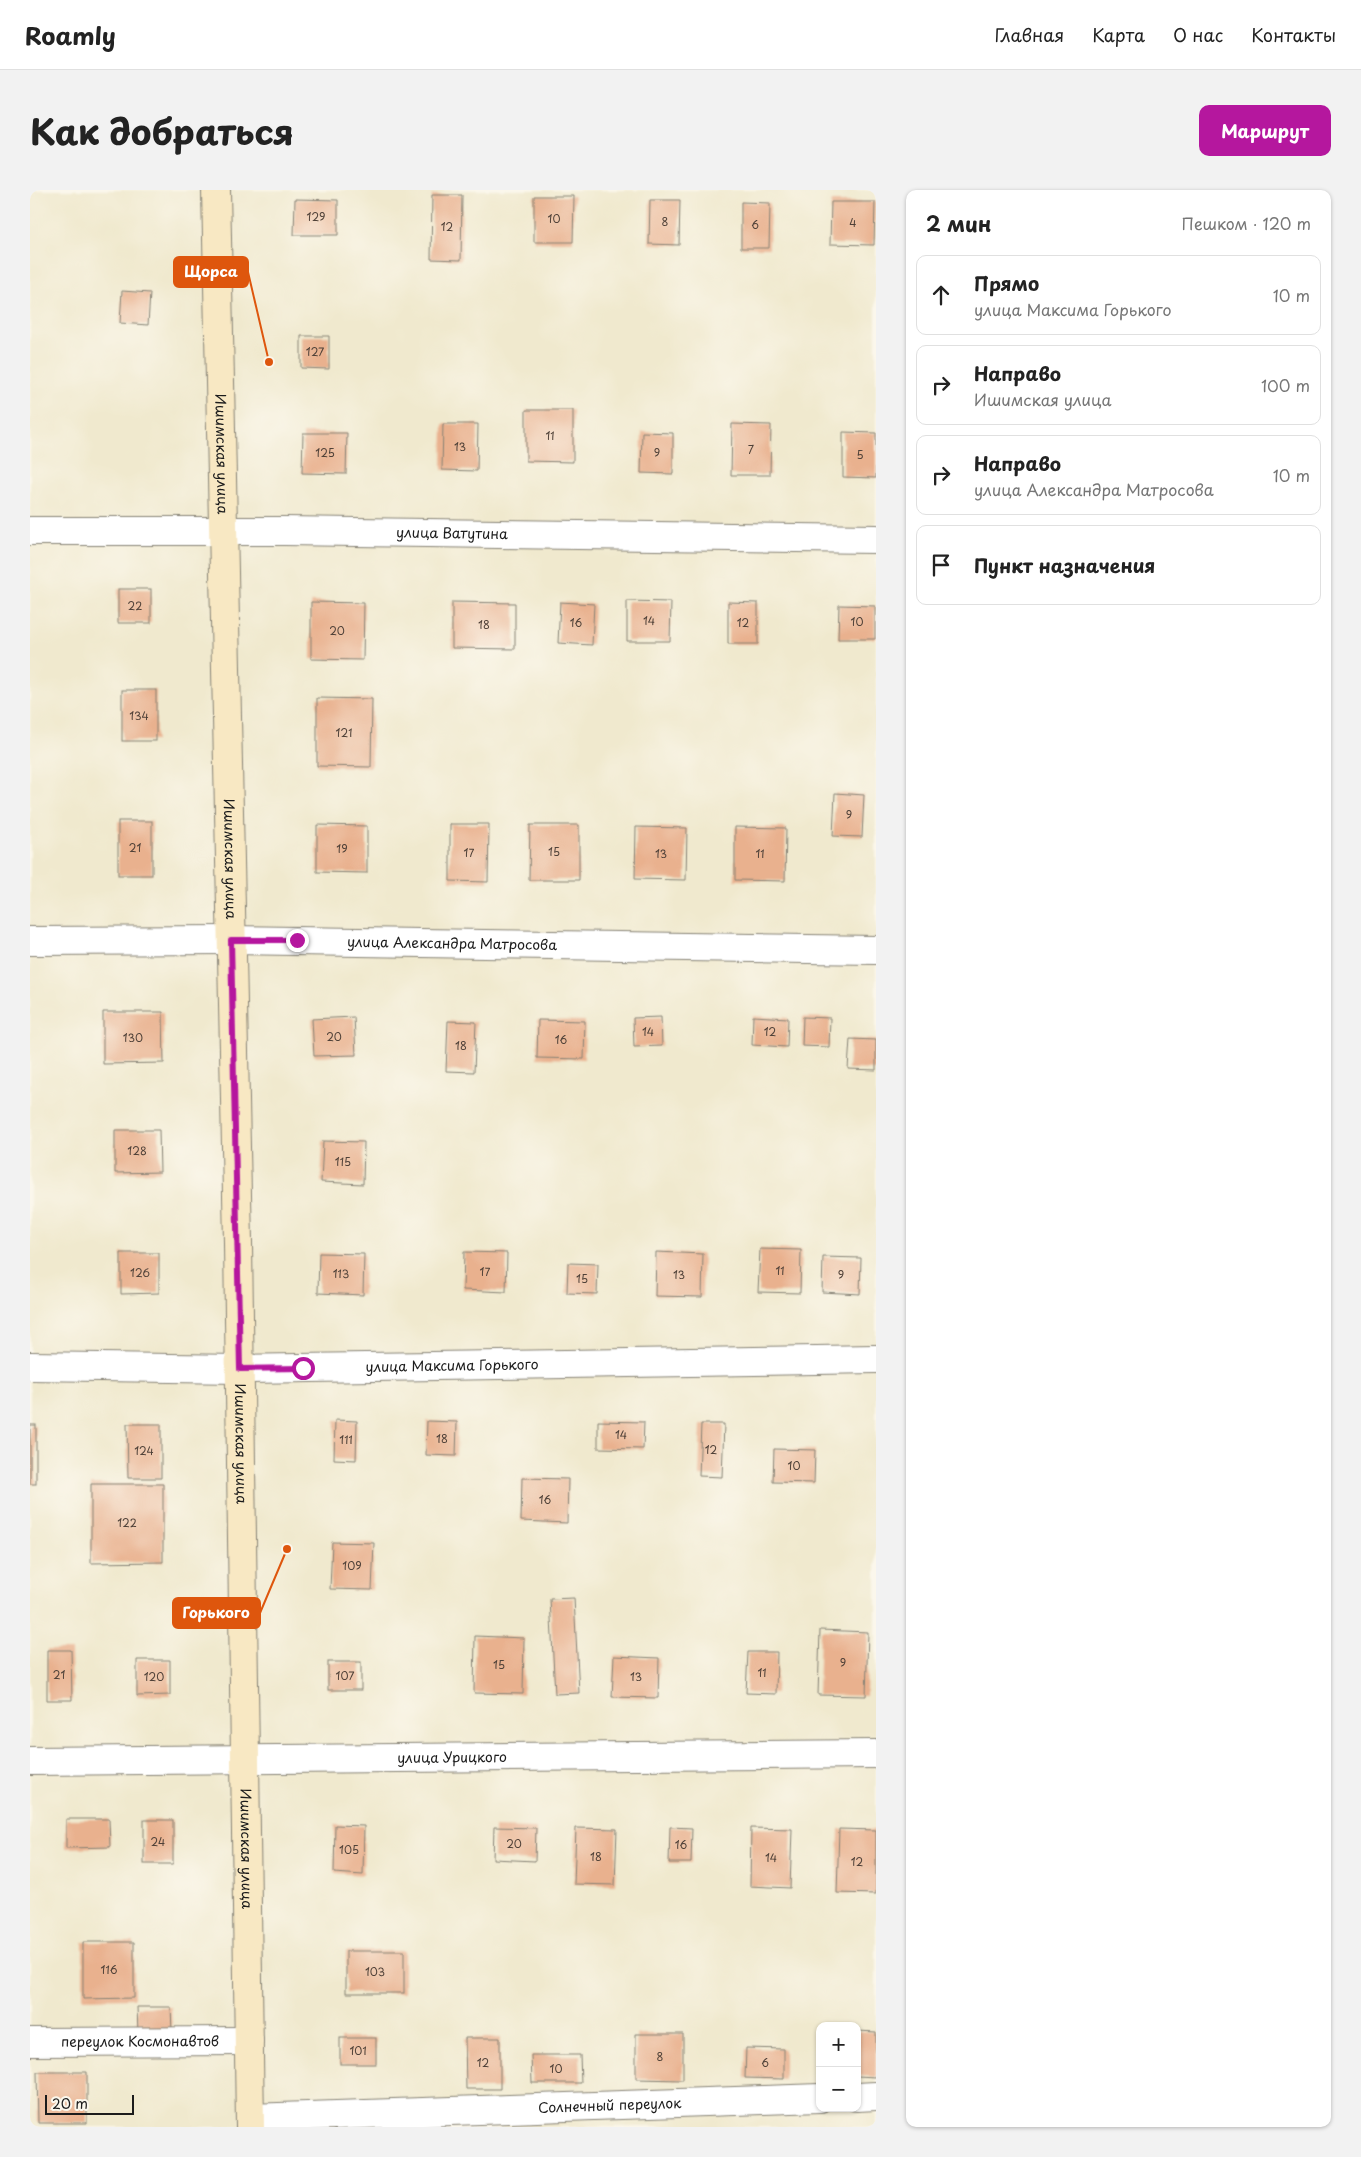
<!DOCTYPE html>
<html lang="ru">
<head>
<meta charset="utf-8">
<style>
  body { margin:0; font-family:"Playpen Sans",sans-serif; background:#f2f2f2; color:#222 }
  .controls { position:absolute; right:15px; bottom:15px; display:grid; overflow:hidden; border-radius:10px; box-shadow:0 1px 4px #0004 }
  .controls button { width:45px; height:45px; display:grid; place-items:center; padding:0; border:0; border-bottom:1px solid #e0e0e0; background:#fff; color:#222; font:25px sans-serif }
  .scale { position:absolute; left:15px; bottom:12px; width:89px; box-sizing:border-box; padding-left:5px; border:2px solid #1c1c1c; border-top:0; font-size:14px; line-height:18px; white-space:nowrap; color:#1c1c1c; -webkit-text-stroke:4px #fbf7ec; paint-order:stroke }
  .stop { position:absolute; width:15px; height:15px; margin:-11px; border:4px solid #b5179e; border-radius:50%; background:#fff }
  .stop.end { background:#b5179e; border-color:#fff; box-shadow:0 1px 5px #0008 }
  .list { margin:0; padding:0; list-style:none }
  h2 { display:flex; justify-content:space-between; align-items:center; height:65px; margin:0; padding:0 20px; font-size:21px }
  h2 small { font-size:16px; font-weight:400; color:#767676 }
  .list li { display:grid; grid-template-columns:32px 1fr auto; gap:15px; align-items:center; box-sizing:border-box; height:80px; margin:0 10px 10px; padding:0 10px; border:1px solid #e0e0e0; border-radius:10px }
  .list b { display:block; font-size:19px; white-space:nowrap }
  .list p { margin:0; font-size:16px; white-space:nowrap; color:#767676 }
  .list em { font-size:16px; font-style:normal; color:#767676 }
  .icon { flex:none; width:28px; height:28px; fill:none; stroke:currentColor; stroke-width:2; stroke-linecap:round; stroke-linejoin:round }
  .map { position:relative; flex:none; width:846px; height:1937px; overflow:hidden; border-radius:10px }
  header { display:flex; align-items:center; gap:30px; box-sizing:border-box; height:70px; padding:0 25px; background:#fff; border-bottom:1px solid #e0e0e0 }
  header strong { font-size:24px }
  nav { display:flex; gap:28px; margin-inline-start:auto; font-size:18px }
  .intro { display:flex; align-items:center; justify-content:space-between; box-sizing:border-box; height:120px; padding:0 30px }
  h1 { margin:0; font-size:35px }
  .button { padding:12px 22px; border-radius:10px; background:#b5179e; color:#fff; font-size:18px; font-weight:700 }
  main { display:flex; gap:30px; padding:0 30px }
  aside { flex:1; background:#fff; border-radius:10px; box-shadow:0 1px 4px #0004 }
  .map>svg:first-child { display:block }
  .building { fill:#e9b18e }
  .lines { fill:none; stroke-linecap:round; stroke-linejoin:round }
  .street-casing { stroke:#868275; stroke-width:30 }
  .secondary-casing { stroke:#868275; stroke-width:30 }
  .street { stroke:#fff; stroke-width:28 }
  .secondary { stroke:#f8e8c3; stroke-width:28 }
  .route { stroke:#b5179e; stroke-width:6 }
  .labels { text-anchor:middle; stroke-width:5; stroke-linejoin:round; paint-order:stroke }
  .number-label { font-size:11px; fill:#4f4138 }
  .street-label { font-size:14px; fill:#1c1c1c; stroke:#fbf7ec }
  .leader { fill:none; stroke:#de560d; stroke-width:2 }
  .callout-dot { fill:#de560d; stroke:#fbf7ec; stroke-width:2 }
  .callout { fill:#de560d; stroke:#de560d; stroke-width:2 }
  .callout-label { font-size:15px; text-anchor:middle; font-weight:bold; fill:#fff }
</style>
</head>
<body>
<header>
<strong>Roamly</strong>
<nav><a>Главная</a><a>Карта</a><a>О нас</a><a>Контакты</a></nav>
</header>
<div class="intro"><h1>Как добраться</h1><a class="button">Маршрут</a></div>
<main>
<div class="map">
<svg width="846" height="1937" viewBox="0 0 846 1937">
  <rect width="100%" height="100%" fill="#fbf7ec"/>
  <filter id="ink" filterUnits="userSpaceOnUse"><feTurbulence type="fractalNoise" baseFrequency=".02" numOctaves="2"/><feDisplacementMap in="SourceGraphic" scale="10" xChannelSelector="R" yChannelSelector="G"/><feConvolveMatrix kernelMatrix="1 2 1 2 8 2 1 2 1" color-interpolation-filters="sRGB"/></filter>
  <filter id="wash" filterUnits="userSpaceOnUse"><feTurbulence type="fractalNoise" baseFrequency=".0096" numOctaves="4" result="noise"/><feDisplacementMap in="SourceGraphic" scale="20" xChannelSelector="R" yChannelSelector="G"/><feGaussianBlur stdDeviation="1.12" result="paint"/><feColorMatrix in="noise" values="0 0 0 0 0 0 0 0 0 0 0 0 0 0 0 0 0 1.4 0 .05"/><feComposite in="paint" operator="in"/></filter>
  <g filter="url(#wash)">
    <rect width="100%" height="100%" fill="#f0e9ce"/>
    <g id="blocks">
      <!-- building -->
      <g class="building">
        <path d="M402,5H432L431,70L401,69Z"/>
        <path d="M504,6H544L543,52H504Z"/>
        <path d="M265,9L308,10V45H264Z"/>
        <path d="M620,10H650L649,55L619,54Z"/>
        <path d="M711,12L740,13L739,58H711Z"/>
        <path d="M801,12H845L844,55L800,54Z"/>
        <path d="M92,101L120,103L118,135L90,133Z"/>
        <path d="M271,146H299V179L271,178Z"/>
        <path d="M496,220H543V272L496,271Z"/>
        <path d="M413,234H448L447,281L412,280Z"/>
        <path d="M702,234L741,235L740,285H701Z"/>
        <path d="M612,242L643,243V284L611,283Z"/>
        <path d="M813,242L846,243V288L813,287Z"/>
        <path d="M273,243H317L316,284L272,283Z"/>
        <rect x="88" y="399" width="33" height="34"/>
        <path d="M597,411L641,412L640,451H597Z"/>
        <path d="M281,412L334,413L333,470L281,469Z"/>
        <path d="M422,412L485,413V459L422,458Z"/>
        <path d="M530,412L564,414L562,455L528,453Z"/>
        <path d="M698,412L728,413V454H698Z"/>
        <path d="M809,415L845,416V449H808Z"/>
        <rect x="92" y="500" width="34" height="51"/>
        <path d="M287,508L342,509L341,577L287,576Z"/>
        <path d="M805,603L834,605L832,647L803,646Z"/>
        <rect x="88" y="631" width="34" height="54"/>
        <path d="M420,634H459L458,692L420,691Z"/>
        <path d="M287,635L337,636V683L287,682Z"/>
        <path d="M500,635H549V690H499Z"/>
        <path d="M606,637L657,638L656,690L605,689Z"/>
        <path d="M705,637L756,638L755,691L705,690Z"/>
        <path d="M73,822H133L134,873L73,874Z"/>
        <path d="M723,826L758,828L757,857L722,855Z"/>
        <path d="M324,827L326,865L284,866L282,829Z"/>
        <path d="M631,827L632,856L604,857L603,828Z"/>
        <path d="M773,827L800,828L799,857L772,856Z"/>
        <path d="M508,830L555,831L554,869L507,868Z"/>
        <path d="M418,831L446,832L444,882L416,881Z"/>
        <path d="M820,849L846,850V880L818,879Z"/>
        <path d="M85,940H129L130,982L85,983Z"/>
        <path d="M293,951L334,952L333,994L291,992Z"/>
        <path d="M730,1059L771,1060L770,1103L728,1102Z"/>
        <path d="M434,1062L477,1063L476,1102L433,1100Z"/>
        <path d="M626,1062L673,1064L672,1107L625,1106Z"/>
        <path d="M91,1063H129V1103L91,1104Z"/>
        <path d="M289,1063L334,1064L333,1105L288,1103Z"/>
        <path d="M793,1067L831,1068L830,1104L792,1102Z"/>
        <path d="M538,1073L568,1074L567,1104L537,1103Z"/>
        <path d="M305,1230L327,1231L326,1270L304,1269Z"/>
        <path d="M397,1231L427,1232L426,1266L396,1265Z"/>
        <path d="M568,1231L614,1232L613,1259L568,1258Z"/>
        <path d="M97,1234H131V1288H98Z"/>
        <path d="M671,1234H694L692,1287L669,1286Z"/>
        <rect x="0" y="1235" width="6" height="59"/>
        <path d="M744,1259L785,1260L784,1293L743,1292Z"/>
        <path d="M492,1288L538,1289L537,1333L491,1331Z"/>
        <path d="M61,1294H133V1372L61,1373Z"/>
        <path d="M302,1352L344,1353L342,1400L300,1399Z"/>
        <path d="M544,1408L549,1503L525,1504L520,1409Z"/>
        <path d="M790,1440L838,1442L836,1506L788,1505Z"/>
        <path d="M445,1446L494,1448L493,1504L444,1503Z"/>
        <path d="M17,1460H41L42,1510H17Z"/>
        <path d="M718,1462H747L746,1504L716,1503Z"/>
        <path d="M584,1466L629,1468L628,1508L582,1507Z"/>
        <path d="M107,1470H140V1505L107,1506Z"/>
        <rect x="298" y="1472" width="33" height="28"/>
        <path d="M36,1629H79L80,1657L36,1658Z"/>
        <rect x="114" y="1630" width="29" height="44"/>
        <path d="M305,1635L334,1636L333,1685L304,1683Z"/>
        <path d="M464,1637L506,1638L505,1671L463,1669Z"/>
        <path d="M640,1637L662,1638L661,1673H639Z"/>
        <path d="M546,1638L587,1639L585,1695L544,1694Z"/>
        <path d="M721,1638L762,1639L760,1698L720,1696Z"/>
        <path d="M809,1639L846,1640V1704L807,1703Z"/>
        <path d="M53,1752H104V1808L53,1809Z"/>
        <rect x="316" y="1761" width="58" height="42"/>
        <path d="M107,1817H141L142,1842H108Z"/>
        <path d="M827,1841L846,1842V1887L827,1886Z"/>
        <path d="M606,1844H653V1890L606,1889Z"/>
        <rect x="310" y="1848" width="36" height="26"/>
        <path d="M435,1848H470V1899H436Z"/>
        <path d="M716,1858L754,1859V1889L715,1888Z"/>
        <path d="M501,1865H550L551,1893H502Z"/>
        <path d="M7,1882H57V1933H8Z"/>
      </g>
    </g>
  </g>
  <g filter="url(#ink)">
    <use href="#blocks" fill-opacity="0" stroke="#868275" stroke-width="1"/>
    <g class="lines">
      <!-- street casing -->
      <g class="street-casing">
        <g id="street">
          <path id="s1" d="M0,341H254L846,349"/>
          <path id="s2" d="M0,751L201,750L846,760"/>
          <path id="s3" d="M0,1176L210,1179L846,1169"/>
          <path id="s4" d="M0,1571L846,1564"/>
          <path id="s5" d="M0,1852L219,1851"/>
          <path d="M827,1907L846,1906"/>
          <path id="s6" d="M220,1928L790,1908"/>
        </g>
      </g>
      <!-- secondary casing -->
      <g class="secondary-casing">
        <g id="secondary">
          <path id="s7" d="M186,0L208,1053L220,1937"/>
        </g>
      </g>
      <!-- street -->
      <use href="#street" class="street"/>
      <!-- secondary -->
      <use href="#secondary" class="secondary"/>
    </g>
  </g>
  <g class="lines" filter="url(#ink)">
    <!-- route -->
    <path class="route" d="M267,750H201L210,1179L273,1178"/>
  </g>
  <g class="labels">
    <!-- number labels -->
    <g class="number-label">
      <text x="286" y="31">129</text>
      <text x="524" y="33">10</text>
      <text x="635" y="36">8</text>
      <text x="823" y="37">4</text>
      <text x="725" y="39">6</text>
      <text x="417" y="41">12</text>
      <text x="285" y="166">127</text>
      <text x="520" y="250">11</text>
      <text x="430" y="261">13</text>
      <text x="721" y="264">7</text>
      <text x="295" y="267">125</text>
      <text x="627" y="267">9</text>
      <text x="830" y="269">5</text>
      <text x="105" y="420">22</text>
      <text x="619" y="435">14</text>
      <text x="827" y="436">10</text>
      <text x="546" y="437">16</text>
      <text x="713" y="437">12</text>
      <text x="454" y="439">18</text>
      <text x="307" y="445">20</text>
      <text x="109" y="530">134</text>
      <text x="314" y="547">121</text>
      <text x="819" y="629">9</text>
      <text x="105" y="662">21</text>
      <text x="312" y="663">19</text>
      <text x="524" y="666">15</text>
      <text x="439" y="667">17</text>
      <text x="631" y="668">13</text>
      <text x="730" y="668">11</text>
      <text x="618" y="846">14</text>
      <text x="740" y="846">12</text>
      <text x="304" y="851">20</text>
      <text x="103" y="852">130</text>
      <text x="531" y="854">16</text>
      <text x="431" y="860">18</text>
      <text x="107" y="965">128</text>
      <text x="313" y="976">115</text>
      <text x="750" y="1085">11</text>
      <text x="455" y="1086">17</text>
      <text x="110" y="1087">126</text>
      <text x="311" y="1088">113</text>
      <text x="649" y="1089">13</text>
      <text x="811" y="1089">9</text>
      <text x="552" y="1093">15</text>
      <text x="591" y="1249">14</text>
      <text x="412" y="1253">18</text>
      <text x="316" y="1254">111</text>
      <text x="681" y="1264">12</text>
      <text x="114" y="1265">124</text>
      <text x="764" y="1280">10</text>
      <text x="515" y="1314">16</text>
      <text x="97" y="1337">122</text>
      <text x="322" y="1380">109</text>
      <text x="813" y="1477">9</text>
      <text x="469" y="1479">15</text>
      <text x="732" y="1487">11</text>
      <text x="29" y="1489">21</text>
      <text x="315" y="1490">107</text>
      <text x="124" y="1491">120</text>
      <text x="606" y="1491">13</text>
      <text x="128" y="1656">24</text>
      <text x="484" y="1658">20</text>
      <text x="651" y="1659">16</text>
      <text x="319" y="1664">105</text>
      <text x="566" y="1671">18</text>
      <text x="741" y="1672">14</text>
      <text x="827" y="1676">12</text>
      <text x="79" y="1784">116</text>
      <text x="345" y="1786">103</text>
      <text x="328" y="1865">101</text>
      <text x="630" y="1871">8</text>
      <text x="453" y="1877">12</text>
      <text x="735" y="1877">6</text>
      <text x="526" y="1883">10</text>
    </g>
    <!-- street labels -->
    <g class="street-label">
      <text dy="5" stroke="none"><textPath href="#s7" startOffset="264">Ишимская улица</textPath></text>
      <text dy="5" stroke="none"><textPath href="#s1" startOffset="422">улица Ватутина</textPath></text>
      <text dy="5" stroke="none"><textPath href="#s7" startOffset="669">Ишимская улица</textPath></text>
      <text dy="5" stroke="none"><textPath href="#s2" startOffset="422">улица Александра Матросова</textPath></text>
      <text dy="5" stroke="none"><textPath href="#s3" startOffset="422">улица Максима Горького</textPath></text>
      <text dy="5" stroke="none"><textPath href="#s7" startOffset="1254">Ишимская улица</textPath></text>
      <text dy="5" stroke="none"><textPath href="#s4" startOffset="422">улица Урицкого</textPath></text>
      <text dy="5" stroke="none"><textPath href="#s7" startOffset="1659">Ишимская улица</textPath></text>
      <text dy="5" stroke="none"><textPath href="#s5" startOffset="110">переулок Космонавтов</textPath></text>
      <text dy="5" stroke="none"><textPath href="#s6" startOffset="360">Солнечный переулок</textPath></text>
    </g>
  </g>
  <!-- callouts -->
  <path class="leader" d="M239 172L218 82M257 1359L230 1423"/>
  <g class="callout-dot">
    <circle cx="239" cy="172" r="5"/>
    <circle cx="257" cy="1359" r="5"/>
  </g>
  <g class="callout">
    <rect x="144" y="67" width="74" height="30" rx="5"/>
    <rect x="143" y="1408" width="87" height="30" rx="5"/>
  </g>
  <g class="callout-label">
    <text x="181" y="87">Щорса</text>
    <text x="186" y="1428">Горького</text>
  </g>
</svg>
<div class="controls">
<button>+</button>
<button>−</button>
</div>
<div class="scale">20 m</div>
<div class="stop" style="left:273px;top:1178px"></div>
<div class="stop end" style="left:267px;top:750px"></div>
</div>
<aside>
<h2>2 мин<small>Пешком · 120 m</small></h2>
<ul class="list">
<li><svg class="icon" aria-label="ahead" viewBox="0 0 24 24"><path d="M12 20V5M6 11l6-6 6 6"/></svg><div><b>Прямо</b><p>улица Максима Горького</p></div><em>10 m</em></li>
<li><svg class="icon" aria-label="right" viewBox="0 0 24 24"><path d="M7 20v-9h11M14 6l5 5-5 5"/></svg><div><b>Направо</b><p>Ишимская улица</p></div><em>100 m</em></li>
<li><svg class="icon" aria-label="right" viewBox="0 0 24 24"><path d="M7 20v-9h11M14 6l5 5-5 5"/></svg><div><b>Направо</b><p>улица Александра Матросова</p></div><em>10 m</em></li>
<li><svg class="icon" aria-label="arrive" viewBox="0 0 24 24"><path d="M6 21V4h12l-3 4 3 4H6"/></svg><div><b>Пункт назначения</b></div></li>
</ul>
</aside>
</main>
</body>
</html>
